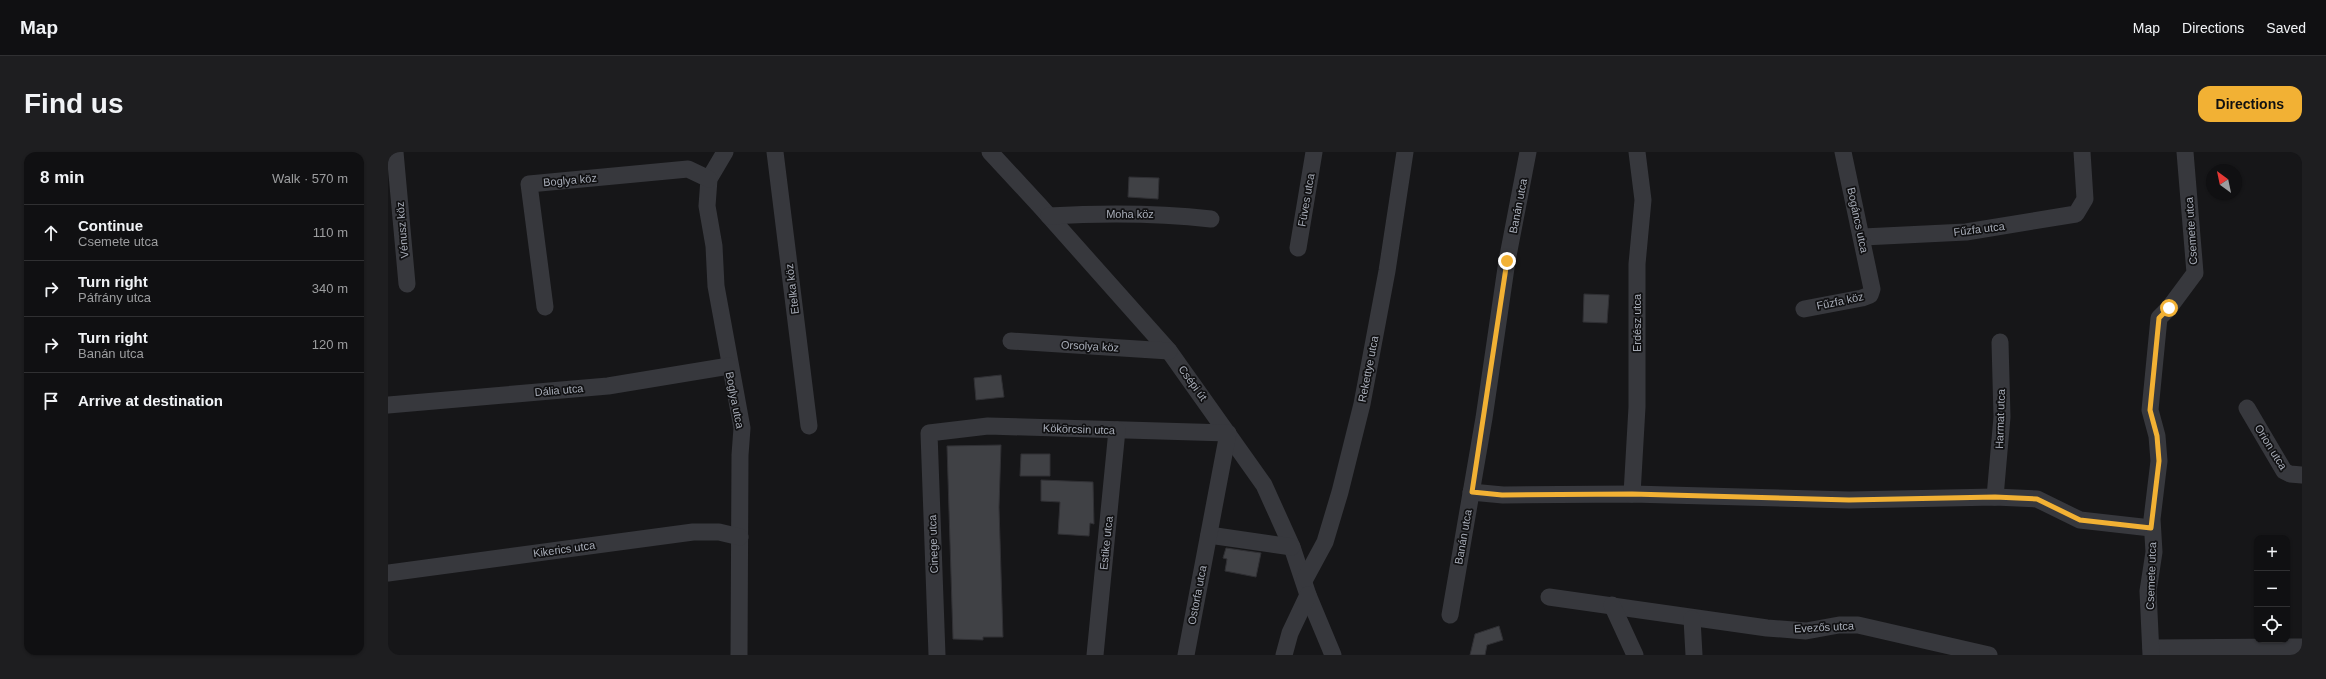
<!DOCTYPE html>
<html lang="en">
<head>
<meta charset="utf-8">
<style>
  body { margin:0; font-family:Helvetica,sans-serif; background:#1e1e20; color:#f1f3f6 }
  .controls { position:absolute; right:12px; bottom:12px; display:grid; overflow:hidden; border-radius:8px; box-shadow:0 1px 3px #0004 }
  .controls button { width:36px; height:36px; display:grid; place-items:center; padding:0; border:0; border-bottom:1px solid #303032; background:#101012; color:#f1f3f6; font:20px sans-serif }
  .compass { position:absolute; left:1818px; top:12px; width:36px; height:36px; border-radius:50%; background:#101012; box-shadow:0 1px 3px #0004; rotate:327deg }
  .stop { position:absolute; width:12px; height:12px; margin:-9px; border:3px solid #f2b134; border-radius:50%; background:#fff }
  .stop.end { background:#f2b134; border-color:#fff; box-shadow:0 1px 4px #0008 }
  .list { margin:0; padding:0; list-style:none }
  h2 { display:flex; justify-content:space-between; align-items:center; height:52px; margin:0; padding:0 16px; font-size:17px }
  h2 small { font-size:13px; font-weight:400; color:#9c9d9f }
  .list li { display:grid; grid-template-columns:26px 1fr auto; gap:12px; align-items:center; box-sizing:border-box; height:56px; padding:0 16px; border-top:1px solid #303032 }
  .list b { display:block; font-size:15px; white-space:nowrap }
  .list p { margin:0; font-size:13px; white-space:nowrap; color:#9c9d9f }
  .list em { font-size:13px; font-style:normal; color:#9c9d9f }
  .icon { flex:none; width:22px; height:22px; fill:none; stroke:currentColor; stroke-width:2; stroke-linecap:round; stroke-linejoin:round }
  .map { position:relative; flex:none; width:1914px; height:503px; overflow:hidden; border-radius:12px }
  header { display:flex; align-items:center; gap:24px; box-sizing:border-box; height:56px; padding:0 20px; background:#101012; border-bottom:1px solid #303032 }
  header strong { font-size:19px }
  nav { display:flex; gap:22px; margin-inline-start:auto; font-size:14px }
  .intro { display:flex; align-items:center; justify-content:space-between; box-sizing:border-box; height:96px; padding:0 24px }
  h1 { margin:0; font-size:28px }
  .button { padding:10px 18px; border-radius:12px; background:#f2b134; color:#111; font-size:14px; font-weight:700 }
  main { display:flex; gap:24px; padding:0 24px }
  aside { flex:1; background:#101012; border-radius:12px; box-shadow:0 1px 3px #0004 }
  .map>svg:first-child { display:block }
  .building { fill:#404145; stroke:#303034 }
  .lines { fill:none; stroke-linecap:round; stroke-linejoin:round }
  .minor { stroke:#37383d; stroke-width:17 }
  .route { stroke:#f2b134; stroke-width:5 }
  .labels { text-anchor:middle; stroke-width:3.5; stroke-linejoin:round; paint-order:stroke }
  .street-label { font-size:11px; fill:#a8adb8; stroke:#111113 }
</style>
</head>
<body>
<header>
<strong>Map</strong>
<nav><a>Map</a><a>Directions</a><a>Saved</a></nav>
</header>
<div class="intro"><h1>Find us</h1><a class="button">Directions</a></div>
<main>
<aside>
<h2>8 min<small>Walk · 570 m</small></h2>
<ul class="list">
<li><svg class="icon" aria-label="ahead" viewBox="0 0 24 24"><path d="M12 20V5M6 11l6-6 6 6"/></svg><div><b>Continue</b><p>Csemete utca</p></div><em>110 m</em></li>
<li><svg class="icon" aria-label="right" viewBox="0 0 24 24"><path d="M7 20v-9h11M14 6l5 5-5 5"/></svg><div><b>Turn right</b><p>Páfrány utca</p></div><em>340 m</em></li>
<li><svg class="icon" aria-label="right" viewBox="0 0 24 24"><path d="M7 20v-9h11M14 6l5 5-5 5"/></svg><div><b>Turn right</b><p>Banán utca</p></div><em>120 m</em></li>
<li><svg class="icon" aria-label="arrive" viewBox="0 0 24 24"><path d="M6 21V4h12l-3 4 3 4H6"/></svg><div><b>Arrive at destination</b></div></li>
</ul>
</aside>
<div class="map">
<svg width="1914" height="503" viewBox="0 0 1914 503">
  <rect width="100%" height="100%" fill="#161618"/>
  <!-- building -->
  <g class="building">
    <path d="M741,25L771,26L770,47L740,45Z"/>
    <path d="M1196,142L1221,143L1219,171L1195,170Z"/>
    <path d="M613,223L616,245L588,248L586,226Z"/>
    <path d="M613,293L611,355L615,485H595V488L565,487L559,294Z"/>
    <path d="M633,302H662V324H632Z"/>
    <path d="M653,328L705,330L706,372L702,371L701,384L670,382L672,350L653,349Z"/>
    <path d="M838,396L873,401L868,425L837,419L839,407L835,406Z"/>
    <path d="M1111,474L1115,488L1099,493L1097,503H1082L1087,482Z"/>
  </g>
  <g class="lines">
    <!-- minor -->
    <g class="minor">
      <path d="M7,0L19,132"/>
      <path d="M337,0L321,27L319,54L326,94L328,134L354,276L352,303L351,503"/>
      <path d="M387,0L421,274"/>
      <path d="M602,0L652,54L781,199L876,333L904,395L920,443L945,503"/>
      <path d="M661,64C715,61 769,61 823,67"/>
      <path d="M1475,85L1578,80L1688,62L1697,47L1694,0"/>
      <path d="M910,96L926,0"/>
      <path d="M157,155L141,32L300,17L321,27"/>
      <path d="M1416,157L1474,146L1482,143L1484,137L1455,0"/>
      <path d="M623,189L781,199"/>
      <path d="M0,253L220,234L341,214"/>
      <path d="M1859,256L1896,319L1902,322L1914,323"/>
      <path d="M1083,340L1115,343L1244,342L1461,348L1607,345L1649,347L1692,368L1763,376"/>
      <path d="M1244,342L1249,255V112L1255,48L1249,0"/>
      <path d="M1607,345L1614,265L1612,190"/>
      <path d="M821,383L904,395"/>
      <path d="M0,421L305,380H331L352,385"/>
      <path d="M917,427L937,390L952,340L974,252L999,119L1017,0"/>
      <path d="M1161,445L1379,476L1418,479L1451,473H1470L1601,503"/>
      <path d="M1224,453L1247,503"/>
      <path d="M1062,463L1096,266L1119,109L1140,0"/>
      <path d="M1304,467L1306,503"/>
      <path d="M1763,496L1914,495"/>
      <path d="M549,503L541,281L600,274L840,281L798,503"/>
      <path d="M707,503L729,278"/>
      <path d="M896,503L902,481L920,443"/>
      <path d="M1763,503L1760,439L1766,400L1764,367L1771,309L1769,284L1762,258L1771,166L1781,156L1807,121L1797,0"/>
    </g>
  </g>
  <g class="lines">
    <!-- route -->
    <path class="route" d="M1119,109L1084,340L1114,343L1244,342L1461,348L1607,345L1649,347L1692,368L1763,376L1771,309L1769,284L1762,258L1771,166L1781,156"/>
  </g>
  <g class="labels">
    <!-- street labels -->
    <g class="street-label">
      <text transform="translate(182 28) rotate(-5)" y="4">Boglya köz</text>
      <text transform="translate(918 48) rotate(-80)" y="4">Füves utca</text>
      <text transform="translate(1130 54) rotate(-79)" y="4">Banán utca</text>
      <text x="742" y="66">Moha köz</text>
      <text transform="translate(1470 68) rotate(78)" y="4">Bogáncs utca</text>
      <text transform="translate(1591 77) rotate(-7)" y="4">Fűzfa utca</text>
      <text transform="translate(14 78) rotate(-95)" y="4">Vénusz köz</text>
      <text transform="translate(1803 79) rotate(-94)" y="4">Csemete utca</text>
      <text transform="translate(404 137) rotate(-97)" y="4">Etelka köz</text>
      <text transform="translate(1452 149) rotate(-12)" y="4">Fűzfa köz</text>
      <text transform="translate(1249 171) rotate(-90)" y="4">Erdész utca</text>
      <text transform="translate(702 194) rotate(3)" y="4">Orsolya köz</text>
      <text transform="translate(980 217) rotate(-79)" y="4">Rekettye utca</text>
      <text transform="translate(805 231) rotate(54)" y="4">Csépi út</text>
      <text transform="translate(171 238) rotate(-5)" y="4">Dália utca</text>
      <text transform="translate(347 248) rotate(79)" y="4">Boglya utca</text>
      <text transform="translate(1612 267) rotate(-88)" y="4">Harmat utca</text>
      <text transform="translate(691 277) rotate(2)" y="4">Kökörcsin utca</text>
      <text transform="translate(1883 295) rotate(58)" y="4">Orion utca</text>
      <text transform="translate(1075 385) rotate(-80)" y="4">Banán utca</text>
      <text transform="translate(718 391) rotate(-84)" y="4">Estike utca</text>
      <text transform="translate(545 392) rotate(-92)" y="4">Cinege utca</text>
      <text transform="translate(176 397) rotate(-8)" y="4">Kikerics utca</text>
      <text transform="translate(1763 424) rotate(-88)" y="4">Csemete utca</text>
      <text transform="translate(809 443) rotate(-79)" y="4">Ostorfa utca</text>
      <text transform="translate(1436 475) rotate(-3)" y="4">Evezős utca</text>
    </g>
  </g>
</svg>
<div class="controls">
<button>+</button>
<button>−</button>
<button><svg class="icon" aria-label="locate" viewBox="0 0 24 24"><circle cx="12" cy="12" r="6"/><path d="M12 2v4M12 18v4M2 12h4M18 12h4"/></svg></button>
</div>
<svg class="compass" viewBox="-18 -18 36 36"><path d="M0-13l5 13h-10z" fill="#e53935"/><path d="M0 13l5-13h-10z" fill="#9c9d9f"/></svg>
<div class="stop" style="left:1781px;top:156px"></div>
<div class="stop end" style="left:1119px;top:109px"></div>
</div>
</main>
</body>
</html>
